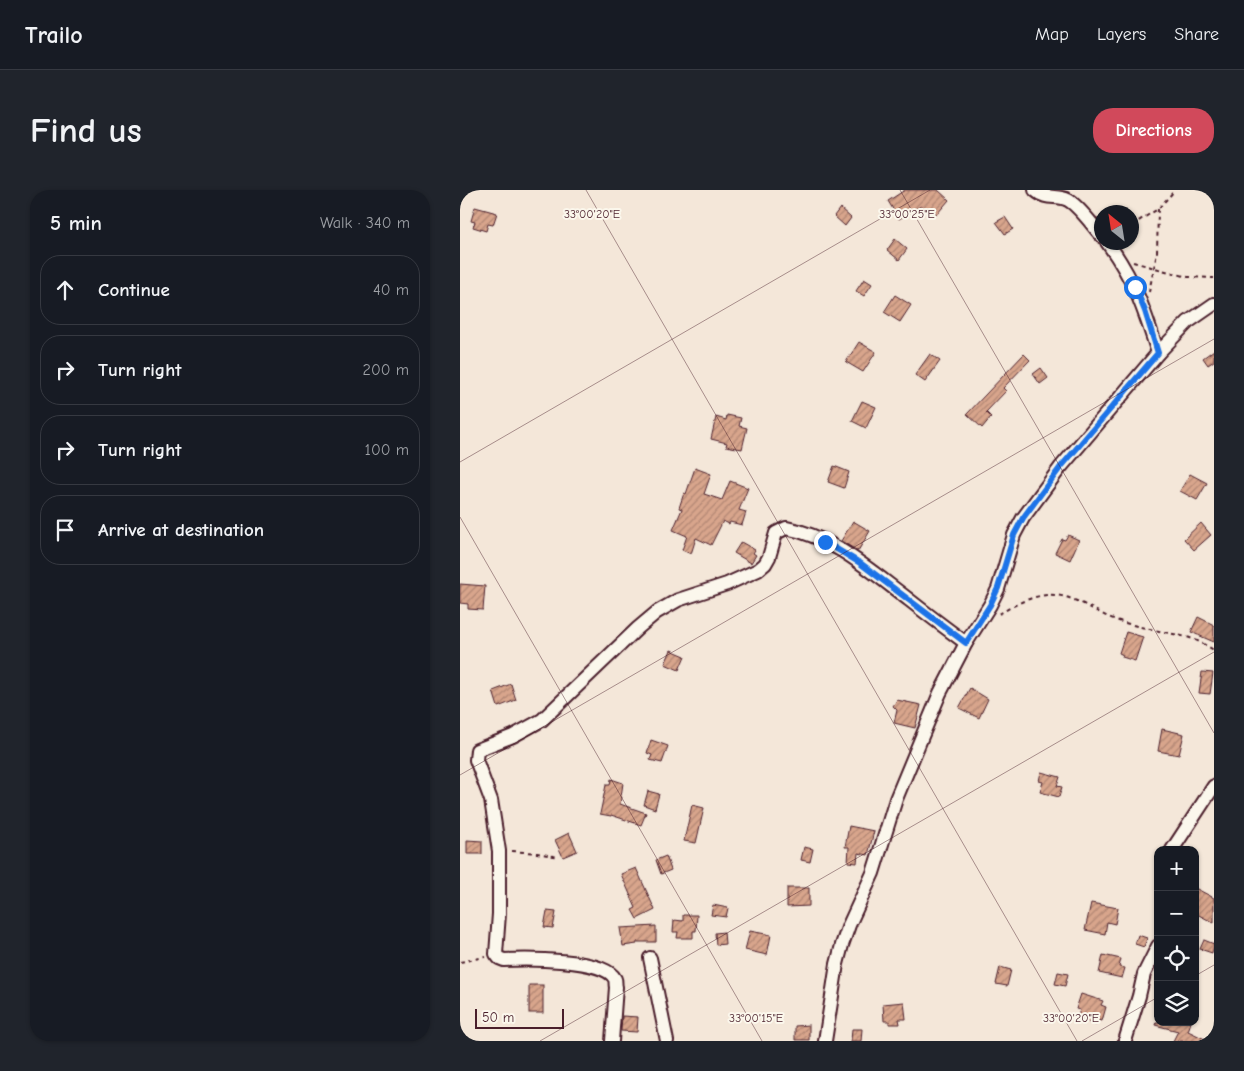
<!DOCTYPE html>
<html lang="en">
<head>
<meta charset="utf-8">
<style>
  body { margin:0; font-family:"Comic Neue",sans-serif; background:#20242c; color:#f1f3f6 }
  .controls { position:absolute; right:15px; bottom:15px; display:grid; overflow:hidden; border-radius:10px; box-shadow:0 1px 4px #0004 }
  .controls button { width:45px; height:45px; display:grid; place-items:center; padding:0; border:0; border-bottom:1px solid #363941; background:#171b24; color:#f1f3f6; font:25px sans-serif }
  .compass { position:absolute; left:634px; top:15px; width:45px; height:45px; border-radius:50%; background:#171b24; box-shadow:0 1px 4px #0004; rotate:330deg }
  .scale { position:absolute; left:15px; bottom:12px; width:89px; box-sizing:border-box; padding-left:5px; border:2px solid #4a1f2b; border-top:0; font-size:14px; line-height:18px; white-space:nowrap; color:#4a1f2b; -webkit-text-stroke:4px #fbf7ec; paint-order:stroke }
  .stop { position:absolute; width:15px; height:15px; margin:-11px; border:4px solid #1a73e8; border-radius:50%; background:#fff }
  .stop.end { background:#1a73e8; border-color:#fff; box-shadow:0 1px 5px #0008 }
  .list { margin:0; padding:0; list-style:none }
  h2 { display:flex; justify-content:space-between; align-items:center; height:65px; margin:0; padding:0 20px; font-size:21px }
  h2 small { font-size:16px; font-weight:400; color:#9ea1a6 }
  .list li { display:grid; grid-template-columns:32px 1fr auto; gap:15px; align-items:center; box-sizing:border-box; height:70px; margin:0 10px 10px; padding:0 10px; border:1px solid #363941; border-radius:20px }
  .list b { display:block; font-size:19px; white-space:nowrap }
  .list em { font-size:16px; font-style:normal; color:#9ea1a6 }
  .icon { flex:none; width:28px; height:28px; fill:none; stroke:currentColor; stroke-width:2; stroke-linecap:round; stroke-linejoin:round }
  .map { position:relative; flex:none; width:754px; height:851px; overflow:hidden; border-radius:20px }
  header { display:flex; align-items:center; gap:30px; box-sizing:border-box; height:70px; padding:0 25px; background:#171b24; border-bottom:1px solid #363941 }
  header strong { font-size:24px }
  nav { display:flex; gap:28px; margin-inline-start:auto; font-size:18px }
  .intro { display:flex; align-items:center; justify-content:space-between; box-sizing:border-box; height:120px; padding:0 30px }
  h1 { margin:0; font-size:35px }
  .button { padding:12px 22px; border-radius:20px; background:#d1495b; color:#fff; font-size:18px; font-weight:700 }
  main { display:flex; gap:30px; padding:0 30px }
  aside { flex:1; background:#171b24; border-radius:20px; box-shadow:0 1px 4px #0004 }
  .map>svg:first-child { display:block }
  .building { fill:url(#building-hatch); stroke:#4a1f2b }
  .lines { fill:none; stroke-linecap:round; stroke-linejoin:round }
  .street-casing { stroke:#4a1f2b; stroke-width:16 }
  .path { stroke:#4a1f2b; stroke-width:2; stroke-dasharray:4 4; stroke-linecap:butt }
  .street { stroke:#fbf7ec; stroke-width:12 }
  .route { stroke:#1a73e8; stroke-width:6 }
  .ticks { fill:none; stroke:#4a1f2b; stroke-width:1; stroke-opacity:0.45 }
  .ticks-label { font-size:12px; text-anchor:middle; fill:#4a1f2b; stroke:#fbf7ec; stroke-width:4; stroke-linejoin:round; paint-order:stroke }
</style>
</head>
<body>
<header>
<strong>Trailo</strong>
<nav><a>Map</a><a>Layers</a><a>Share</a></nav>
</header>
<div class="intro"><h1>Find us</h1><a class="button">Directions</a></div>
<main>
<aside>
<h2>5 min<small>Walk · 340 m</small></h2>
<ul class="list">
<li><svg class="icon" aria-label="ahead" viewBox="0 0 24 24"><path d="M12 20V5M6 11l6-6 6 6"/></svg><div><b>Continue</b></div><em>40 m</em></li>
<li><svg class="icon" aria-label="right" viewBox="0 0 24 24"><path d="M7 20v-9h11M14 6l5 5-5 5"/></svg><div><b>Turn right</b></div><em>200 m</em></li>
<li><svg class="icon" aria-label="right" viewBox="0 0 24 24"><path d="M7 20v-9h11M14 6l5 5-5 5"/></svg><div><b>Turn right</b></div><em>100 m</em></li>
<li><svg class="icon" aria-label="arrive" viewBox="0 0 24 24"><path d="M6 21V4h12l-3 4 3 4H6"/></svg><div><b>Arrive at destination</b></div></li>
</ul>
</aside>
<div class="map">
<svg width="754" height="851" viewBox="0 0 754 851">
  <defs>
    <pattern id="building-hatch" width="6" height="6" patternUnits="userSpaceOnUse" patternTransform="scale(1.25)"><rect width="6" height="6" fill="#d8a58c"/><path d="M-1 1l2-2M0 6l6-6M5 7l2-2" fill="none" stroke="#b18673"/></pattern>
  </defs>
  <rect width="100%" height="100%" fill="#f4e7d9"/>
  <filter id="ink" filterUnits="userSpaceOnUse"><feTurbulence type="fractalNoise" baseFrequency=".02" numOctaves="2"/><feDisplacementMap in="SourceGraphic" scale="10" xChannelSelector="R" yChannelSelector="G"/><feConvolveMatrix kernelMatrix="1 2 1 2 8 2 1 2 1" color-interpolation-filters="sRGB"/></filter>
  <g filter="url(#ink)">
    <!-- building -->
    <g class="building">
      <path d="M445,0H478L489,10L477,24L475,22L472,25L461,16L439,29L428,11Z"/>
      <path d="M15,17L37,23L33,35L28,34L26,41L13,37L15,32L11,31Z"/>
      <path d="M380,18L391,28L385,36L374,26Z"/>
      <path d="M545,27L553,39L545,44L536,32Z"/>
      <path d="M435,49L447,59L439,70L427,60Z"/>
      <path d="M404,89L412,94L404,106L396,101Z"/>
      <path d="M435,105L451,115L440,132L424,122Z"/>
      <path d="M399,152L416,162L403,182L386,172Z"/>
      <path d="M754,160V171L748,175L743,168Z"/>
      <path d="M470,164L480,171L465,192L455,185Z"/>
      <path d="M564,164L570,170L543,198L546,201L526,222L531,227L522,238L507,224Z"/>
      <path d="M581,178L588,188L580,194L573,184Z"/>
      <path d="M402,211L416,217L406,238L392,231Z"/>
      <path d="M267,225L281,228L279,236L287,238L282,259L266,256L267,253L251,249L256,227L266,230Z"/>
      <path d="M374,276L389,282L384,298L368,292Z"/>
      <path d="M235,278L251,284L244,304L262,310L270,291L288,298L279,320L286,322L282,335L270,332L269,334L263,331L251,355L236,348L231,364L222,360L227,346L213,340L222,319L219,318L224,303L226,304Z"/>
      <path d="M730,284L747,293L737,310L720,301Z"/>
      <path d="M393,331L410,341L398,361L381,351Z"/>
      <path d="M741,333L751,345L734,360L724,349Z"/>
      <path d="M608,345L619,350L610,370L595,363L602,349L605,350Z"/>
      <path d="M281,352L295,360L293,363L296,365L291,373L274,363Z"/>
      <path d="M0,394L25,396L23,420L8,419V414L0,413Z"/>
      <path d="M738,427L754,435V452L731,442Z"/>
      <path d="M666,442L683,447L675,471L662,467L663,465L659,463Z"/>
      <path d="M211,460L225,466L219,480L205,474Z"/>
      <path d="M742,482L753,483L750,504L739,503Z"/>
      <path d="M51,494L56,510L38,517L33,501Z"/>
      <path d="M510,498L528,509L519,528L499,518Z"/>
      <path d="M437,510L461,515L455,538L434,533L437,520L433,516Z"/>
      <path d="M702,539L724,544L719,565L698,561Z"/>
      <path d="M191,550L208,556L202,573L190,570L192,565L187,563Z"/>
      <path d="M581,582L600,587L597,596L602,597L599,607L580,602L583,592L579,591Z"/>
      <path d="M151,589L163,593L160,614L186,623L181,635L151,625V626L140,624L146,595H150Z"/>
      <path d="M188,601L199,604L195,619L184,615Z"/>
      <path d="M232,615L244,618L236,653L224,651Z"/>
      <path d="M389,636L414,641L408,665L398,663L397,673L388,672L389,657H385Z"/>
      <path d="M109,643L117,661L103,667L95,650Z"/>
      <path d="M7,650L22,651V664H7Z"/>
      <path d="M344,657L353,659L350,672L341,670Z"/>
      <path d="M206,666L211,680L201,684L196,670Z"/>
      <path d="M176,678L195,720L177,729L172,720L176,718L161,684Z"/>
      <path d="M327,698H349V716L327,717Z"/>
      <path d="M735,698L754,708V733L735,723Z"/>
      <path d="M631,713L658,718L655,734L647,732L645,744L625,740Z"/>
      <path d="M253,715L268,718L266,727L251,725Z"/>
      <path d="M87,721L96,722L93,738L84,737Z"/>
      <path d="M223,725H237L236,741H233V748H217L218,742H213L214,730L223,731Z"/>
      <path d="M196,736V752H177V754L163,756L160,738Z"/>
      <path d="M290,741L311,745L307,765L285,760Z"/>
      <path d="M264,742L265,754L256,755L255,743Z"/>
      <path d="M678,745L687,748L684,757L675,754Z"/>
      <path d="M744,750L754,754L752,763L740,759Z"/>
      <path d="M643,765L661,769L659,777L665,778L662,788L639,783Z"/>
      <path d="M540,777L551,780L547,796L536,794Z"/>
      <path d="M598,782L608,784L605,796L595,794Z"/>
      <rect x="69" y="795" width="14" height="28"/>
      <path d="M621,804L643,811L641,815L646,817L642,831L637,830L636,834L617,828L620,820L616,819Z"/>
      <path d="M444,812L446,829H439L440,834H429V831H424L423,814Z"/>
      <path d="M162,826L178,827L177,842L161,841Z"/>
      <path d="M696,832H731L728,841L749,851H713L718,841L695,835Z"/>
      <path d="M349,835V850H335V836Z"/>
      <path d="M392,839H402L401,851H391Z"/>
    </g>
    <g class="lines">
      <!-- street casing -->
      <g class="street-casing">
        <g id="street">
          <path d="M575,0C587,11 596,4 608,10C619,16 633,36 642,46"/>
          <path d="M647,52C675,91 684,119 698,163"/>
          <path d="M712,660L754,596"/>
          <path d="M190,768L207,851"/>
          <path d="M152,851L156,797C155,794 156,791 155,789C145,768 65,769 44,770L39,768L36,764L39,724V661L31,610L16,570L17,560L53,546L82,530L178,438L197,422L218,410L267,394L298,380L305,374L309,367L316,343L326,338C372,346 412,382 448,409C467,424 487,439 506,453"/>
          <path d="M365,851L377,774L382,755L389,735L413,683L436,609L480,503L506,453L530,415L538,399L554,345L563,328L600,278L698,163L728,132L754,114"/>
          <path d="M665,851L679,806L684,784L698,756"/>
        </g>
      </g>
      <!-- path -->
      <g class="path">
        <path d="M672,35L698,19L715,0"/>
        <path d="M673,72L728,87L754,88"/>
        <path d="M689,102L697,63L698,19"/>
        <path d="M539,424C556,414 576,403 596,405C619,408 636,423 656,430C679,438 703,441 726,447C736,449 745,455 754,460"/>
        <path d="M52,661L77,663L99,667"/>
        <path d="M0,772L25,767"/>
      </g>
      <!-- street -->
      <use href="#street" class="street"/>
    </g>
  </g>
  <g class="lines" filter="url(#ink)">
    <!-- route -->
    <path class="route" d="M365,352L400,373L506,453L530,415L538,398L554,345L563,328L600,278L698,163L685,121L675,97"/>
  </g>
  <!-- ticks -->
  <path class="ticks" d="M126,0L617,851M440,0L754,543M0,272L470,0M0,327L302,851M0,585L754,149M735,786L754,775M80,851L754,462M622,851L698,807"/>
  <g class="ticks-label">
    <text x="132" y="28">33°00'20"E</text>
    <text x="447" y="28">33°00'25"E</text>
    <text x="296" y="832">33°00'15"E</text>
    <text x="611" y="832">33°00'20"E</text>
  </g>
</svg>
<div class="controls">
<button>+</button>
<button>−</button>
<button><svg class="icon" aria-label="locate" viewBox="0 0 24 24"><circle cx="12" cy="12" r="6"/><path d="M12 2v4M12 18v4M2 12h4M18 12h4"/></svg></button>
<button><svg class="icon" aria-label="layers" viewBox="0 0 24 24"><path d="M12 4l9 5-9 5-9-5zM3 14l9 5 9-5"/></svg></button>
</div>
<svg class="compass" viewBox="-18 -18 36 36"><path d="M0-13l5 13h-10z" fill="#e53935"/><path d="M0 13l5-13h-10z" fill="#9ea1a6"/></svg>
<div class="scale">50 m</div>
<div class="stop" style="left:675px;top:97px"></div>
<div class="stop end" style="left:365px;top:352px"></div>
</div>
</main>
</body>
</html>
